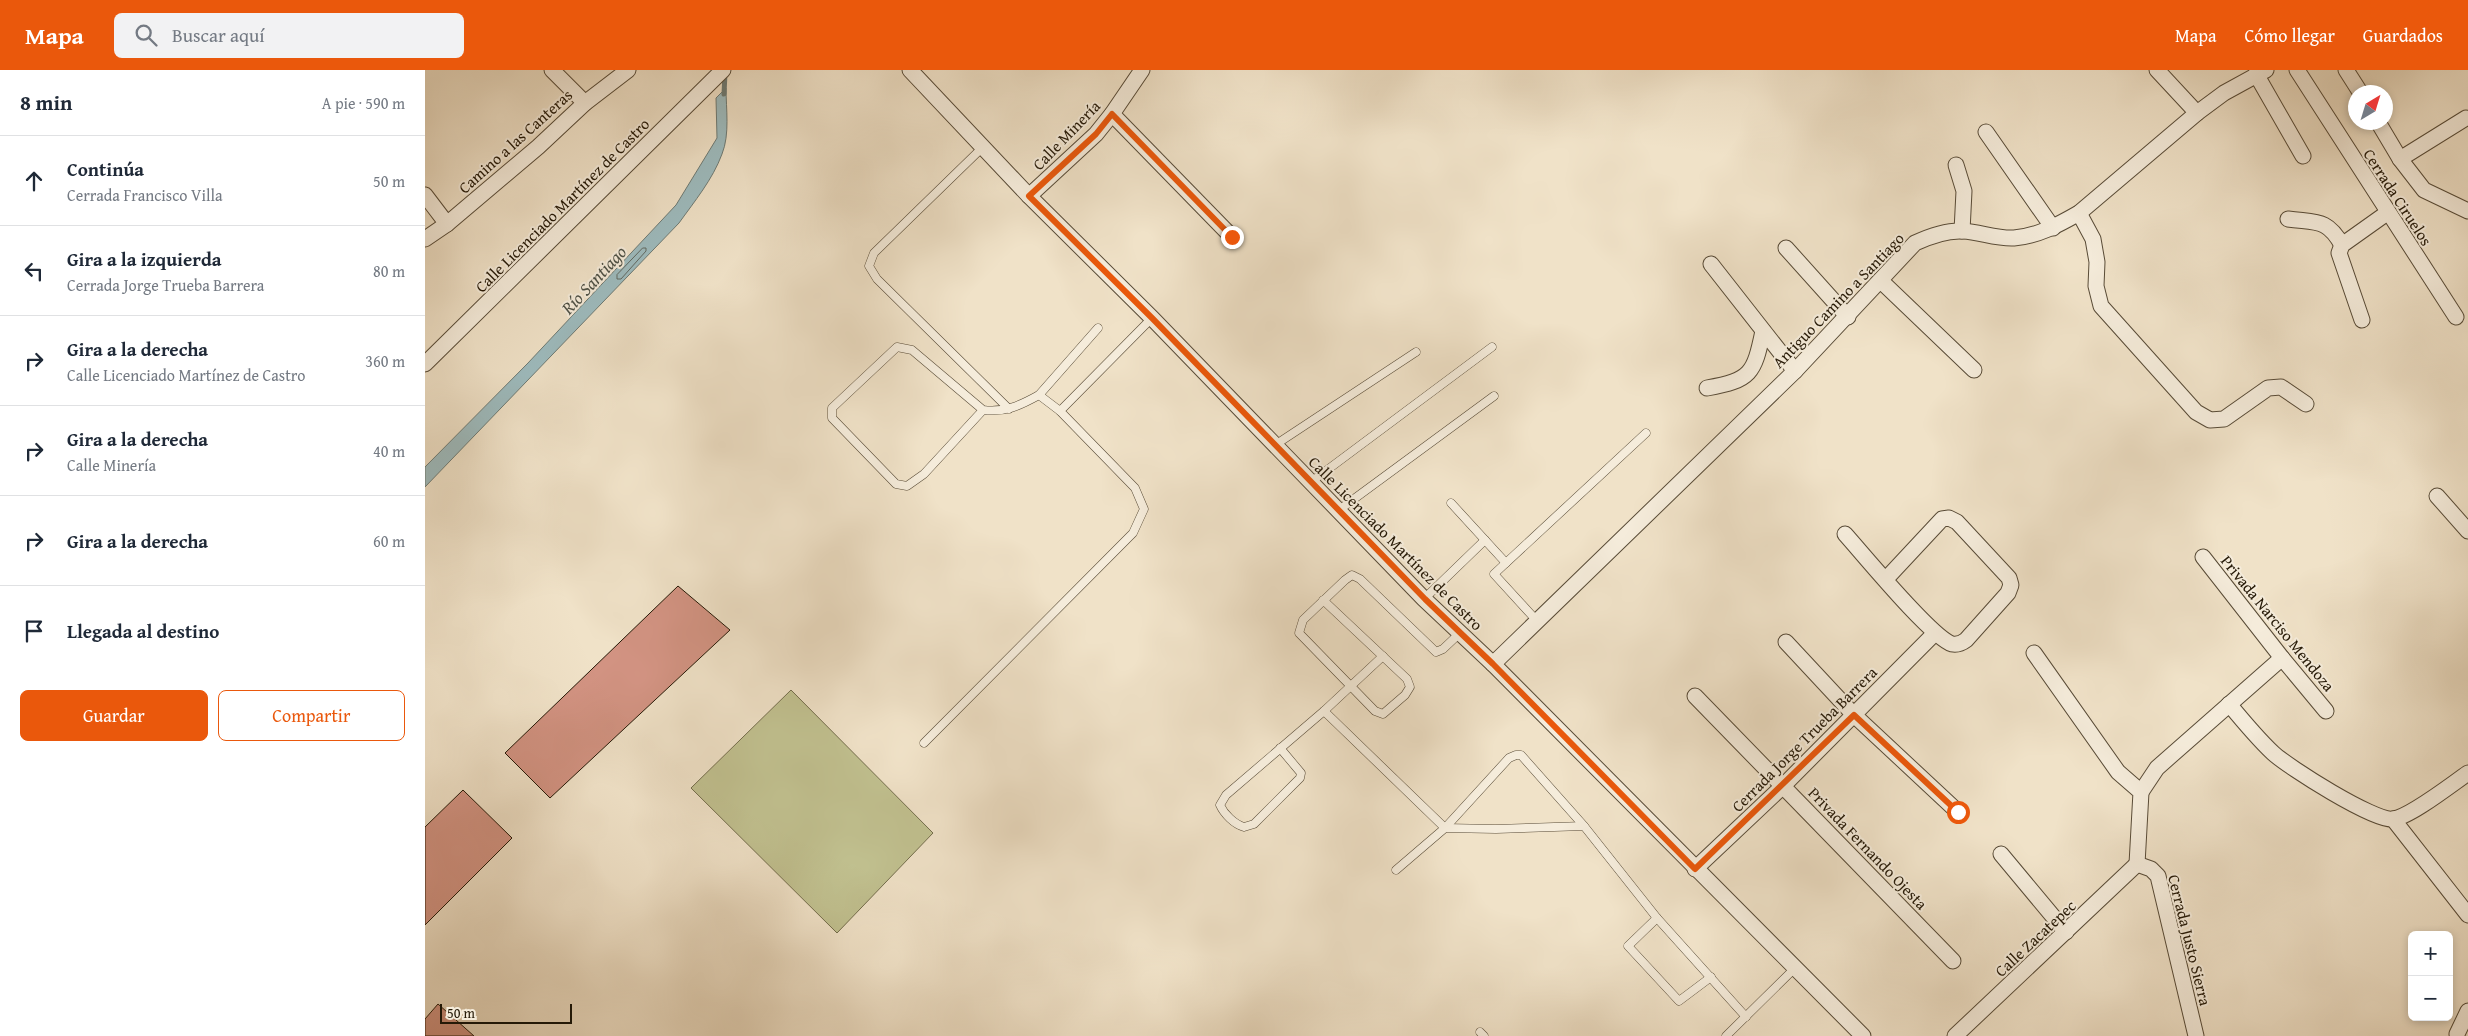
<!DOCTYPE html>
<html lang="es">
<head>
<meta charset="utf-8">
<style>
  body { margin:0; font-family:"Gentium Book Plus",serif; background:#f2f2f3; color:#1f2937 }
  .controls { position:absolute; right:15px; bottom:15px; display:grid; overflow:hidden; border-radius:8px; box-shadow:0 2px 8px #0003 }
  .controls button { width:45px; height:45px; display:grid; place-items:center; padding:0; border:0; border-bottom:1px solid #e0e1e3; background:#fff; color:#1f2937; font:25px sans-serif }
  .compass { position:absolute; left:1923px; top:15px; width:45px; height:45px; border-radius:50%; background:#fff; box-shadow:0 2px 8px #0003; rotate:38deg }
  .scale { position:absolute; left:15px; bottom:12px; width:132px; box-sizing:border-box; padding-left:5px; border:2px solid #251907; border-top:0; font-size:14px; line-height:18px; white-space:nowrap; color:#251907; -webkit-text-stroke:4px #f5ecdb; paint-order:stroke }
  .stop { position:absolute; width:15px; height:15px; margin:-11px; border:4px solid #ea580c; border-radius:50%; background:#fff }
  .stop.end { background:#ea580c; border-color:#fff; box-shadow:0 1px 5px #0008 }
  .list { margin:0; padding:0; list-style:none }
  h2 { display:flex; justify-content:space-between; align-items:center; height:65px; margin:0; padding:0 20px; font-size:21px }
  h2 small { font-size:16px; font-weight:400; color:#747a83 }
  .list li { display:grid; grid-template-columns:32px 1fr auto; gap:15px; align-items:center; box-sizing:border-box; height:90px; padding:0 20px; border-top:1px solid #e0e1e3 }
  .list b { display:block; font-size:19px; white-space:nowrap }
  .list p { margin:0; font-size:16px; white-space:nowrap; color:#747a83 }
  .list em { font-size:16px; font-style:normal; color:#747a83 }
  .actions { display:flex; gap:10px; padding:15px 20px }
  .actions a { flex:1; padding:11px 0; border:1px solid #ea580c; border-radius:8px; text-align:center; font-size:18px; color:#ea580c }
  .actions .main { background:#ea580c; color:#fff }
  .icon { flex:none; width:28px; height:28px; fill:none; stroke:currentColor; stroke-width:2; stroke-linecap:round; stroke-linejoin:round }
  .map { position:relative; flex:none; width:2043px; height:966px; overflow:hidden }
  header { display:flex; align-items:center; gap:30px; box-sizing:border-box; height:70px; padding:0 25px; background:#ea580c; color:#fff }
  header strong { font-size:24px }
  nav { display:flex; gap:28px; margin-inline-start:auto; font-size:18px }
  .search { width:350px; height:45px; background:#f2f2f3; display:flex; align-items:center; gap:12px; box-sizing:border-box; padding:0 18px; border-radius:8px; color:#747a83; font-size:19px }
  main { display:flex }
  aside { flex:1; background:#fff }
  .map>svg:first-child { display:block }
  .green { fill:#c1c190; stroke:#736d4c }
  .water { fill:#9ebcbf; stroke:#6e7b75 }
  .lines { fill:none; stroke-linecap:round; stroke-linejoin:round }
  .shore { stroke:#626a63; stroke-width:1 }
  .stream { stroke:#6e7b75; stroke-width:5 }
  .building { fill:#d29382; stroke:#251907 }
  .lane-casing { stroke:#584b37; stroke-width:9 }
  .street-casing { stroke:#584b37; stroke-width:17 }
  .lane { stroke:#f5ecdb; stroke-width:8 }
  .street { stroke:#f5ecdb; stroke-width:15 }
  .route { stroke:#ea580c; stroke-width:6 }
  .labels { text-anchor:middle; stroke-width:4; stroke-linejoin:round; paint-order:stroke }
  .street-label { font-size:16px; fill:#251907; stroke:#f5ecdb }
  .water-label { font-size:18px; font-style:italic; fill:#4f5247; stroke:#f5ecdb }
</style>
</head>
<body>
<header>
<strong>Mapa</strong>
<div class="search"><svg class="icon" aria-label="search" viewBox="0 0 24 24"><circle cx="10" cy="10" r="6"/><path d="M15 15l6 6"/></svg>Buscar aquí</div>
<nav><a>Mapa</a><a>Cómo llegar</a><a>Guardados</a></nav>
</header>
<main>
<aside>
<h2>8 min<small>A pie · 590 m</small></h2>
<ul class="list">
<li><svg class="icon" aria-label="ahead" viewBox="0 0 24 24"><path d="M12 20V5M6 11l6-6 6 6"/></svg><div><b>Continúa</b><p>Cerrada Francisco Villa</p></div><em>50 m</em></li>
<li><svg class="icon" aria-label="left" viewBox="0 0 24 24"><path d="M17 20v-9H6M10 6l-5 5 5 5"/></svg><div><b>Gira a la izquierda</b><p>Cerrada Jorge Trueba Barrera</p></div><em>80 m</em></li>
<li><svg class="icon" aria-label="right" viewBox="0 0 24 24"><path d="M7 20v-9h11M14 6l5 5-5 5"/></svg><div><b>Gira a la derecha</b><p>Calle Licenciado Martínez de Castro</p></div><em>360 m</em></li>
<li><svg class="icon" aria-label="right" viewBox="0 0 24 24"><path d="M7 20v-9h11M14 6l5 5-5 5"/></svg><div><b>Gira a la derecha</b><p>Calle Minería</p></div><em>40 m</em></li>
<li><svg class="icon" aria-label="right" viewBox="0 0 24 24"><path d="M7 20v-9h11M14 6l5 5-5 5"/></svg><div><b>Gira a la derecha</b></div><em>60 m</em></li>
<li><svg class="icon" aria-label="arrive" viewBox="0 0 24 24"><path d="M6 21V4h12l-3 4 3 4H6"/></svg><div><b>Llegada al destino</b></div></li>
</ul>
<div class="actions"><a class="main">Guardar</a><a>Compartir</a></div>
</aside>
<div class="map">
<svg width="2043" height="966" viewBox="0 0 2043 966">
  <rect width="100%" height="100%" fill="#f0e2c8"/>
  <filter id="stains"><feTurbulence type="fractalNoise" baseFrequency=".004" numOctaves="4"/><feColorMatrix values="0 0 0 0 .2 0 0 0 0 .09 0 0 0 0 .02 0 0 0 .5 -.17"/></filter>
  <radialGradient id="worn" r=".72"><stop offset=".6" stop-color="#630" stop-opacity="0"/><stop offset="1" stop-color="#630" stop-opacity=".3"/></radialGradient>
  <!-- green -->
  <path class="green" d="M366,620L508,763L412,863L266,718Z"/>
  <!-- water -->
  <path class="water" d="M301,18C301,39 305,64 297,84C288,109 269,132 254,153L0,417V397L103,293L251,135L292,68L291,28Z"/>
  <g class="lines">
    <!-- shore -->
    <path class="shore" d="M218,178H221V181L196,209H192V205Z"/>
    <!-- stream -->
    <path class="stream" d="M299,24L300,3"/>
  </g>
  <!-- building -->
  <g class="building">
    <path d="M253,516L305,560L125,728L80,683Z"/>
    <path d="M38,720L87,768L0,855V757Z"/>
    <path d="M13,934L49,966H0V949Z"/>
  </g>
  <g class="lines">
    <!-- lane casing -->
    <g class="lane-casing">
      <g id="lane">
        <path d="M558,77L449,183L444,196L452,209L584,339"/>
        <path d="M558,340L499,404L482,416L471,414L407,348V338L472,277L487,280L558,340C580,343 596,335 614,325"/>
        <path d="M635,341L614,325L673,258"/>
        <path d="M850,375L991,282"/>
        <path d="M886,412L1067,277"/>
        <path d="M1026,433L1081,493"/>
        <path d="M914,440L1069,326"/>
        <path d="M999,529L1060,470"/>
        <path d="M898,530L982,609L985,617L980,625L958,644L950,641L874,563L878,550L920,510L927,505L935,509L1011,582L1018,579L1035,563"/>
        <path d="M1112,551L1069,504L1221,363"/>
        <path d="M899,641L1020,758L1084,688L1091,685H1096L1159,756"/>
        <path d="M499,673L708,463L719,439L710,418L635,341L727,248"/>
        <path d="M855,678L876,703L875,708L829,754L819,757C809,754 799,744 795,735L801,725L899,641L958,586"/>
        <path d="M971,800L1020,758L1071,759L1159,756L1232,848L1321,947"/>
        <path d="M1232,848L1203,876L1254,931L1286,907"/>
        <path d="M1055,962L1059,966"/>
        <path d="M1301,966L1370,898"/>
      </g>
    </g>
    <!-- street casing -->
    <g class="street-casing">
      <g id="street">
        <path d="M127,0L160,33"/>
        <path d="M485,0L604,126L727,248L999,529L1068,594L1438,966"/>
        <path d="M1732,0L1772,43"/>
        <path d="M1872,0L2031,247"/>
        <path d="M1921,0L1935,22"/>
        <path d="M1831,4L1878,86"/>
        <path d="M687,44L807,167"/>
        <path d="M1953,52L1975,89L1999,120L2043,141"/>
        <path d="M1561,62L1628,158"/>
        <path d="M1975,89L2041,48"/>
        <path d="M1531,95L1539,121L1537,161"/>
        <path d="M0,125L22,154"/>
        <path d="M604,126L671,64L687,44L717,0"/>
        <path d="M1654,143L1668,169L1672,192L1671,216L1676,236L1771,342L1785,350L1799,349L1843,318L1856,317L1881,334"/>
        <path d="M1863,149C1891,153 1902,148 1917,175"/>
        <path d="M0,169L22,154L113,77L160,33L203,0"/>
        <path d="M1361,178L1423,247"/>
        <path d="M1286,194L1370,301"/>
        <path d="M1456,211L1549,300"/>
        <path d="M1937,250L1914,183L1917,175L1962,143"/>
        <path d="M0,294L298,0"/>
        <path d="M1282,318C1326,310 1329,304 1338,261"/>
        <path d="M2012,426L2043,461"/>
        <path d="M1420,464C1438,484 1506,567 1527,574C1532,575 1537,573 1541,570L1583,523L1586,515L1584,508L1532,452L1524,448L1517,449L1461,509"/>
        <path d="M1778,487L1857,588L1901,641"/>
        <path d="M1361,572L1429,645L1533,742"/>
        <path d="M1609,583L1693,702L1716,722L1712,794"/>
        <path d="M1068,594L1370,301L1490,173C1505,166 1521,160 1538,161C1555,162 1572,169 1589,168C1613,166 1633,155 1654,143L1772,43L1799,23L1841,0"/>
        <path d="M1270,626L1528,891"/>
        <path d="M1804,634C1818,651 1832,668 1848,683C1863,697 1950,752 1968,749C1985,747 2027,714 2043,703"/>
        <path d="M1716,722L1732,698L1857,588"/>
        <path d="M1968,749L2043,845"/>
        <path d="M1576,784L1641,862"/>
        <path d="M1712,794L1726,799L1733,806L1771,966"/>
        <path d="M1270,799L1358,716L1510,563"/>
        <path d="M2032,964L2043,941"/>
        <path d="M1530,966L1712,794"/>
      </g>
    </g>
    <!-- lane -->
    <use href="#lane" class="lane"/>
    <!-- street -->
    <use href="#street" class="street"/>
  </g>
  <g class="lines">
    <!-- route -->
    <path class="route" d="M807,167L687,44L671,64L604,126L727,248L1000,529L1068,594L1270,799L1429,645L1533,742"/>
  </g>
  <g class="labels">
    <!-- street labels -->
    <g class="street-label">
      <text transform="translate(641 65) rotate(-46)" y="6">Calle Minería</text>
      <text transform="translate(90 71) rotate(-42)" y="6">Camino a las Canteras</text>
      <text transform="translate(1973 127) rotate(57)" y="6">Cerrada Ciruelos</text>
      <text transform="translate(137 135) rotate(-45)" y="6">Calle Licenciado Martínez de Castro</text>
      <text transform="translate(1413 230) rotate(-46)" y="6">Antiguo Camino a Santiago</text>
      <text transform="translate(971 473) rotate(45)" y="6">Calle Licenciado Martínez de Castro</text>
      <text transform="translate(1853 553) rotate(51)" y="6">Privada Narciso Mendoza</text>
      <text transform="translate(1379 669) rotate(-45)" y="6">Cerrada Jorge Trueba Barrera</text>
      <text transform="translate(1443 778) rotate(46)" y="6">Privada Fernando Ojesta</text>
      <text transform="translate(1610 868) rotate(-43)" y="6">Calle Zacatepec</text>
      <text transform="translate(1765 870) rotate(76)" y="6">Cerrada Justo Sierra</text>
    </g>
    <!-- water labels -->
    <g class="water-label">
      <text transform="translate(169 210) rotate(-47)" y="6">Río Santiago</text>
    </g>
  </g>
  <rect width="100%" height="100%" filter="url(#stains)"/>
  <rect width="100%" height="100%" fill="url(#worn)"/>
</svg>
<div class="controls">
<button>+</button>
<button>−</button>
</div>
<svg class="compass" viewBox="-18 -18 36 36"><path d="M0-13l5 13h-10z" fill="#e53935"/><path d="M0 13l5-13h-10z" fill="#747a83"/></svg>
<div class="scale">50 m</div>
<div class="stop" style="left:1533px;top:742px"></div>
<div class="stop end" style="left:807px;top:167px"></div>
</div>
</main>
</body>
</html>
